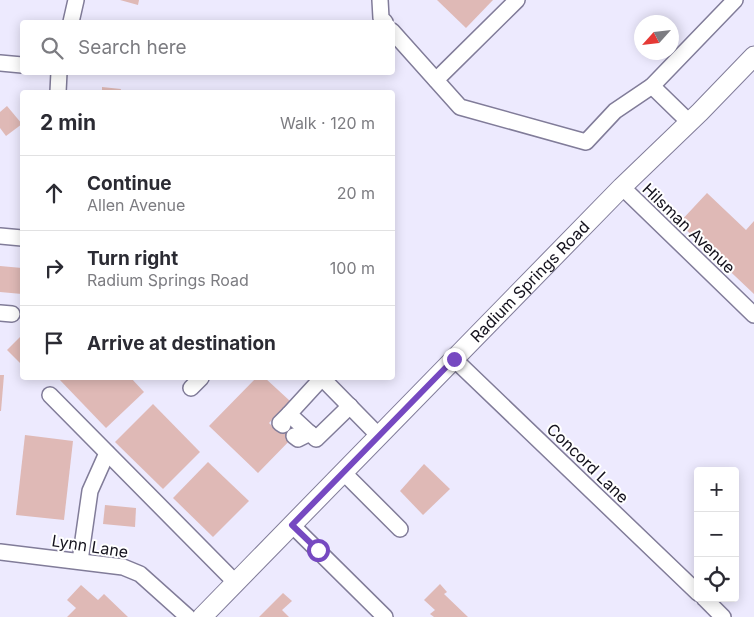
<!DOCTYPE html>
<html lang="en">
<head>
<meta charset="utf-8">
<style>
  body { margin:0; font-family:Inter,sans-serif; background:#f2f2f3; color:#2b2b33 }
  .controls { position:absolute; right:15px; bottom:15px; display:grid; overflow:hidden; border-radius:5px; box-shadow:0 2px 12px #0003 }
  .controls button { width:45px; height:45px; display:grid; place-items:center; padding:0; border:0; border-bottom:1px solid #e1e1e2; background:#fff; color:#2b2b33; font:25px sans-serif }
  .compass { position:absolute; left:634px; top:15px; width:45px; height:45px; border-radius:50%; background:#fff; box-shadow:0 2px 12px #0003; rotate:243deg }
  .stop { position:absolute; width:15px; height:15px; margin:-11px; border:4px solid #7649c1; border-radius:50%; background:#fff }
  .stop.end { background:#7649c1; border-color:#fff; box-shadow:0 1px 5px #0008 }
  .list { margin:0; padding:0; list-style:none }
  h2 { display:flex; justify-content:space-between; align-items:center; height:65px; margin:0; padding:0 20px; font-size:21px }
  h2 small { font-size:16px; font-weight:400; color:#7c7c81 }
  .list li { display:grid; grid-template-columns:32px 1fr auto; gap:15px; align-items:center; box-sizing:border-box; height:75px; padding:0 20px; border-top:1px solid #e1e1e2 }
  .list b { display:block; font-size:19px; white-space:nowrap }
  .list p { margin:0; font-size:16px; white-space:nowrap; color:#7c7c81 }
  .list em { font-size:16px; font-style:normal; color:#7c7c81 }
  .icon { flex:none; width:28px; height:28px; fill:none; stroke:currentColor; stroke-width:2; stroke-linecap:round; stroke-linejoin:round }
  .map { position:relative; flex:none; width:754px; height:617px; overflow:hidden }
  .search { position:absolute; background:#fff; box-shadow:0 2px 12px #0003; left:20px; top:20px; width:375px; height:55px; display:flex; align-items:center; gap:12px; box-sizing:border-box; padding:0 18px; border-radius:5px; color:#7c7c81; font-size:19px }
  .panel { position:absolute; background:#fff; box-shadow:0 2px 12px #0003; left:20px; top:90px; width:375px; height:290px; border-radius:5px }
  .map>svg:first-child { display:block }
  .building { fill:#dfb9b6 }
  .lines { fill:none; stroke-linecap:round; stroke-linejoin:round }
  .minor-casing { stroke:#817c99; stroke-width:18 }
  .major-casing { stroke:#817c99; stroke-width:21 }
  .minor { stroke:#fff; stroke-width:15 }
  .major { stroke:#fff; stroke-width:19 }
  .route { stroke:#7649c1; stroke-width:6 }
  .labels { text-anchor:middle; stroke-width:4; stroke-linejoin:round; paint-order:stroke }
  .street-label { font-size:16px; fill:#14121d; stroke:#fff }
</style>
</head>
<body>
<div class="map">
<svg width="754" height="617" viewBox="0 0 754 617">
  <rect width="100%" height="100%" fill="#edeafe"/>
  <!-- building -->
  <g class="building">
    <path d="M120,0H139L138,5Z"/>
    <path d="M437,0H493L466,28Z"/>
    <path d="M102,87L121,89L120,92H102Z"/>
    <path d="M7,106L22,124L6,136L0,128V112Z"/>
    <path d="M707,193L746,230L754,221V294L679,223Z"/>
    <path d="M0,266L22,268V294L0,292Z"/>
    <path d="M22,335V365L7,350Z"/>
    <path d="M0,375H4L1,411H0Z"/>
    <path d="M58,378H131L144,392L106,428Z"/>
    <path d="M256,378H265L290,401L269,423L277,431L286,422L297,433L258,473L209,426Z"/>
    <path d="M153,404L200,452L163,489L115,442Z"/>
    <path d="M25,435L73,441L64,520L16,515Z"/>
    <path d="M208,462L249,501L213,537L173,498Z"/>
    <path d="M424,464L450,489L423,515L400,491Z"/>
    <path d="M105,505L136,508L135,527L103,524Z"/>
    <path d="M440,584L447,592L444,594L468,617H434L430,614L435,610L424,600Z"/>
    <path d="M81,585L98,600L104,594L128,617H67L76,608L67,600Z"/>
    <path d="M283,593L292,601L282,610L289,617H259Z"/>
  </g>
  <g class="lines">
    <!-- minor casing -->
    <g class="minor-casing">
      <g id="minor">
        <path d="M380,0L381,18L385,22"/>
        <path d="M71,22L76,0"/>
        <path d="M392,31L460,107L586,142L615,111L652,86L735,0"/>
        <path d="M0,63L22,65"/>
        <path d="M436,80L517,0"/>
        <path d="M652,86L689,122"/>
        <path d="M58,92L59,72"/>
        <path d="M622,187L754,315"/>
        <path d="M0,236L22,238"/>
        <path d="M0,313L12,314"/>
        <path d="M454,359L698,593"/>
        <path d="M322,378L289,414L316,439L350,406"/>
        <path d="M322,378L379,436"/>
        <path d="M191,388L201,378"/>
        <path d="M50,395L236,583"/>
        <path d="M283,425L280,423L289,414"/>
        <path d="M294,436L298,439L310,433"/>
        <path d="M343,472L400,529"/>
        <path d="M292,525L385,617"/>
        <path d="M0,552L123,567L140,574L188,617"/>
        <path d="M80,561L90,491L107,453"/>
        <path d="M704,598L723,617"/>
      </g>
    </g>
    <!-- major casing -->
    <g class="major-casing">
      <g id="major">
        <path id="s1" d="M202,617L622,187L700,112L754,56"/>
      </g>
    </g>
    <!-- minor -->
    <use href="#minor" class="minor"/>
    <!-- major -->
    <use href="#major" class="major"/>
  </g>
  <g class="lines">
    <!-- route -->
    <path class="route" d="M318,550L292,525L454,359"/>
  </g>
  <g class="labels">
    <!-- street labels -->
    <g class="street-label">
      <text transform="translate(689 228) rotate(44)" y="6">Hilsman Avenue</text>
      <text dy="6" stroke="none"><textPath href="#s1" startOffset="469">Radium Springs Road</textPath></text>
      <text transform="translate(588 463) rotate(44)" y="6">Concord Lane</text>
      <text transform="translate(90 546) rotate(9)" y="6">Lynn Lane</text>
    </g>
  </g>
</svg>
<div class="controls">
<button>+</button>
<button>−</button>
<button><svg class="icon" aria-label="locate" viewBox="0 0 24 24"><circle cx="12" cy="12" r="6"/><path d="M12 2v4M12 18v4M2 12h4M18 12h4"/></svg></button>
</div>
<svg class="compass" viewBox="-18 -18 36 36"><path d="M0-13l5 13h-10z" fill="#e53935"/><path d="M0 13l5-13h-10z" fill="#7c7c81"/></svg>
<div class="stop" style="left:318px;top:550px"></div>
<div class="stop end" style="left:454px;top:359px"></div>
<div class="search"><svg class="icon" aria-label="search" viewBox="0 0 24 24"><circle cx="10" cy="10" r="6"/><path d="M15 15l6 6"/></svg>Search here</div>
<section class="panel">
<h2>2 min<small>Walk · 120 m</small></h2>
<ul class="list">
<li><svg class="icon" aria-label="ahead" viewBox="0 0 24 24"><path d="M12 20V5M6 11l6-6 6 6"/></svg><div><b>Continue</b><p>Allen Avenue</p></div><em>20 m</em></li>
<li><svg class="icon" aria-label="right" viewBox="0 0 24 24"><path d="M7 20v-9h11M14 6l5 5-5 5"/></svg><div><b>Turn right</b><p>Radium Springs Road</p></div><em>100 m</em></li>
<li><svg class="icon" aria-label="arrive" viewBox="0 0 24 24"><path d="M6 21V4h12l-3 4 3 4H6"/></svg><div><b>Arrive at destination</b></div></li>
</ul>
</section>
</div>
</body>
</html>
